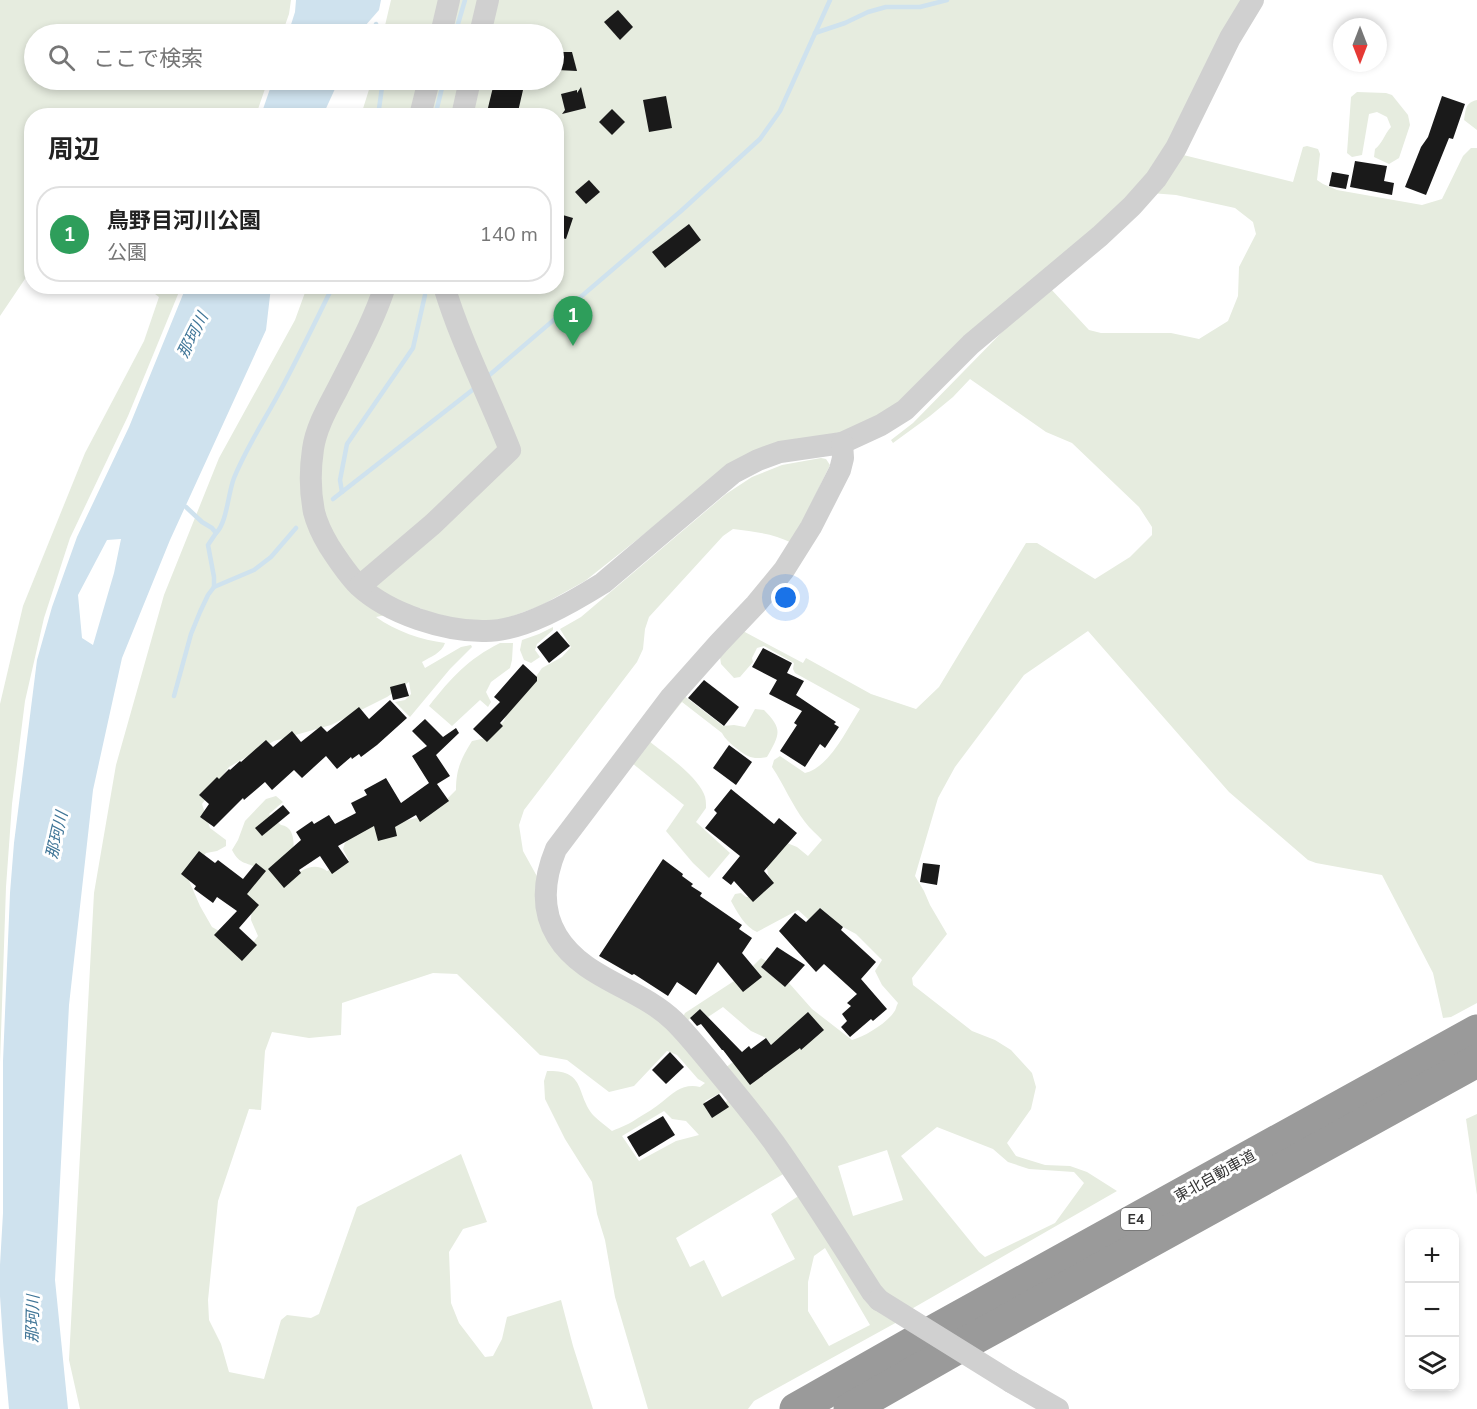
<!DOCTYPE html>
<html lang="ja">
<head>
<meta charset="utf-8">
<style>
  body { margin:0; font-family:"Nunito Sans","Noto Sans JP",sans-serif; background:#f2f2f2; color:#222 }
  .controls { position:absolute; right:18px; bottom:18px; display:grid; overflow:hidden; border-radius:12px; box-shadow:0 3px 9px #0003 }
  .controls button { width:54px; height:54px; display:grid; place-items:center; padding:0; border:0; border-bottom:2px solid #e0e0e0; background:#fff; color:#222; font:30px sans-serif }
  .compass { position:absolute; left:1333px; top:18px; width:54px; height:54px; border-radius:50%; background:#fff; box-shadow:0 3px 9px #0003; rotate:180deg }
  .you { position:absolute; left:786px; top:598px; width:21px; height:21px; margin:-15px; border:4px solid #fff; border-radius:50%; background:#1a73e8; box-shadow:0 0 0 9px #1a73e833 }
  .badge { display:grid; place-items:center; width:39px; height:39px; border-radius:50%; background:#e63946; color:#fff; font-size:20px; font-weight:700 }
  .pin { position:absolute; translate:-50% -50px; filter:drop-shadow(0 2px 3px #0008) }
  .pin::after { content:''; position:absolute; top:32px; width:21px; height:18px; background:inherit; clip-path:polygon(0 0,100% 0,50% 100%) }
  .list { margin:0; padding:0; list-style:none }
  h2 { display:flex; justify-content:space-between; align-items:center; height:78px; margin:0; padding:0 24px; font-size:26px }
  h2 small { font-size:20px; font-weight:400; color:#767676 }
  .list li { display:grid; grid-template-columns:39px 1fr auto; gap:18px; align-items:center; box-sizing:border-box; height:96px; margin:0 12px 12px; padding:0 12px; border:2px solid #e0e0e0; border-radius:24px }
  .list b { display:block; font-size:22px; white-space:nowrap }
  .list p { margin:0; font-size:20px; white-space:nowrap; color:#767676 }
  .list em { font-size:20px; font-style:normal; color:#767676 }
  .icon { flex:none; width:33px; height:33px; fill:none; stroke:currentColor; stroke-width:2; stroke-linecap:round; stroke-linejoin:round }
  .map { position:relative; flex:none; width:1477px; height:1409px; overflow:hidden }
  .search { position:absolute; background:#fff; box-shadow:0 3px 9px #0003; left:24px; top:24px; width:540px; height:66px; display:flex; align-items:center; gap:15px; box-sizing:border-box; padding:0 21px; border-radius:33px; color:#767676; font-size:22px }
  .panel { position:absolute; background:#fff; box-shadow:0 3px 9px #0003; left:24px; top:108px; width:540px; height:186px; border-radius:24px }
  .map>svg:first-child { display:block }
  .green { fill:#e6ecdf; fill-rule:evenodd }
  .water { fill:#cfe2ee; fill-rule:evenodd }
  .lines { fill:none; stroke-linecap:round; stroke-linejoin:round }
  .stream { stroke:#cfe2ee; stroke-width:4.5 }
  .building { fill:#1a1a1a }
  .minor { stroke:#d0d0d0; stroke-width:22 }
  .highway { stroke:#9a9a9a; stroke-width:33 }
  .minor-bridge { stroke:#d0d0d0; stroke-width:22 }
  .labels { text-anchor:middle; stroke-width:6; stroke-linejoin:round; paint-order:stroke }
  .shield { fill:#fff; stroke:#707070; stroke-width:1.5 }
  .shield-label { font-size:14px; font-weight:bold; fill:#333 }
  .street-label { font-size:15px; fill:#333; stroke:#fff }
  .water-label { font-size:16px; font-style:italic; fill:#3f7597; stroke:#fff }
</style>
</head>
<body>
<div class="map">
<svg width="1477" height="1409" viewBox="0 0 1477 1409">
  <rect width="100%" height="100%" fill="#fff"/>
  <!-- green -->
  <g class="green">
    <path d="M0,0H291L289,14L282,34H34V80H268L256,115L32,116L31,270L0,316Z"/>
    <path d="M391,0H1244L1171,152L1293,182L1303,147L1307,146L1318,149L1320,154L1317,180L1323,184L1337,190L1422,205L1442,199L1463,156L1471,148H1477V1003L1451,1017L1443,1018L1433,973L1382,875L1316,863L1308,860L1229,792L1088,631L1024,675L955,767L938,798L915,876L924,891L930,905L947,934L912,978L913,985L972,1031L995,1040L1011,1050L1032,1073L1036,1087L1031,1109L1007,1143L1016,1156L1045,1165L1070,1166L1087,1172L1117,1191L908,1311L899,1321L754,1401L748,1409H648L615,1297L605,1240L597,1214L592,1182L565,1139L545,1099L544,1081L547,1071C587,1070 575,1094 594,1116C599,1121 606,1126 612,1131C621,1127 630,1124 638,1118C646,1113 655,1108 662,1102C674,1092 684,1083 700,1087L705,1083L698,1079L677,1055L667,1051L634,1086L609,1092L567,1060L540,1055L457,974L433,973L342,1003L341,1035L309,1038L272,1032L265,1051L261,1110L249,1109L218,1201L208,1300L209,1320L221,1344L229,1372L264,1379L281,1320L287,1315L311,1318L319,1314L357,1207L461,1154L487,1222L463,1229L449,1252L451,1303L459,1323L485,1357L493,1356L502,1339L507,1317L561,1300L573,1346L593,1409H80L69,1360L94,893L116,765L164,595L219,458L295,320L307,287L556,286V116L361,115L372,80H554V34H383ZM1138,192L1176,195L1235,208L1253,222L1256,234L1239,267L1238,296L1228,321L1199,339L1171,333H1101L1089,330L1050,288L1012,322L913,423L891,440L893,443L930,416L953,397L970,379L1046,432L1072,443L1139,507L1152,527V535L1130,557L1095,579L1037,543H1026L939,687L916,709L871,694L806,658L803,663L743,631L720,657L721,664L734,678L740,677L753,662L752,658L757,648L764,646L794,663L793,669L795,673L860,709C847,729 829,768 805,773L780,756L774,760L772,767C784,785 792,805 805,822C810,829 817,834 822,840L808,856L797,847L787,843L766,863L768,874L771,883L758,897H746L741,893L735,894L731,901C737,912 745,927 757,932L798,910L809,920L820,908L843,927L856,934L882,960L875,971L882,985L898,1003C896,1006 896,1010 894,1012C887,1023 864,1037 852,1040L812,1009L789,983L785,987L761,967L766,961L761,958L753,966L761,977L734,981L685,1013L682,1019L684,1024L700,1009L708,1017L723,1007L751,1031L766,1038L782,1058L733,1062L717,1074L665,1020L549,938L539,880L523,851L519,825L524,810L637,662L643,649L645,629L649,617L723,536L733,529C754,532 773,533 792,543L830,465L826,459L821,458L782,465L752,477L726,494L581,617L560,629L571,647L562,657L542,668L530,685L507,712L504,721L486,738L472,741C461,759 456,769 456,790L444,802L425,816L387,825L371,823L356,832L345,843L343,849L349,861L327,871C313,861 300,871 289,880C291,866 302,827 281,825L269,814L283,802L276,796L266,799L245,821L238,840L232,850C239,864 245,862 258,868L248,879H242L248,897L252,901L251,920L258,936L249,948L212,927L200,906L187,876L206,853L217,851L226,846V840L210,828L202,804L229,767L274,741L331,725L387,697L409,682L411,694L405,700L395,702L410,717L450,669L472,647L471,645L461,647L425,668L422,662C430,657 442,653 445,643C422,640 395,631 376,617L420,608L434,615L463,620H502L540,606L585,581L730,466L857,431L903,402ZM726,1090L731,1098L711,1113L705,1101ZM664,1111L672,1119L686,1121L699,1135L676,1141L639,1161L622,1136ZM937,1127L993,1149L1008,1162L1029,1169L1074,1172L1084,1183L1055,1223L985,1257L979,1252L901,1156ZM887,1150L903,1200L853,1216L838,1166ZM785,1173L800,1195L771,1214L795,1259L722,1297L704,1260L690,1267L676,1238ZM825,1248L870,1325L829,1346L808,1311V1282L814,1256Z"/>
    <path d="M1357,92L1386,93L1392,95L1408,115L1410,125L1399,158L1389,164L1374,157L1375,149C1382,144 1384,135 1391,127L1387,117L1377,112L1369,114L1362,155L1352,157L1347,153L1351,97Z"/>
    <path d="M1477,100V130L1464,120C1466,109 1465,103 1477,100Z"/>
    <path d="M146,287H181L128,416L70,538L44,618L25,701L12,804L6,887L0,1063V704L23,606L85,453L144,341L159,297Z"/>
    <path d="M553,627V630L537,644L535,650L540,657L531,663L524,660L520,650L522,640L539,634Z"/>
    <path d="M500,643H513L512,660L510,668L491,682L486,692L491,702L488,707L480,700L452,726L429,706C451,678 468,659 500,643Z"/>
    <path d="M683,695L723,726L734,725L745,727L755,709L764,710C783,729 780,734 767,757C761,758 754,759 748,756C740,752 725,740 722,733L682,702L656,734Z"/>
    <path d="M649,741C665,754 696,775 704,794C706,798 706,803 706,808L696,822L730,853L709,878L693,863L666,831L684,805L632,763Z"/>
    <path d="M1477,1114V1195L1466,1119Z"/>
  </g>
  <!-- water -->
  <g class="water">
    <path d="M296,0H381L379,10L358,34H288L295,12Z"/>
    <path d="M273,80H339L323,115H261Z"/>
    <path d="M186,287H271L266,330L170,540L122,658L93,790L69,1005L55,1280L68,1409H9L3,1341L0,1296V1265L3,1213V1061L10,893L14,843L37,660L52,607L77,537L129,427ZM121,539L114,573L93,645L82,638L78,595L107,540Z"/>
  </g>
  <g class="lines">
    <!-- stream -->
    <g class="stream">
      <path d="M376,24L381,34"/>
      <path d="M815,33L845,23L868,12L886,7H920L947,0"/>
      <path d="M455,34L465,0"/>
      <path d="M378,116L383,80"/>
      <path d="M435,116L444,80"/>
      <path d="M486,378L681,211L760,139L780,111L830,0"/>
      <path d="M342,492L340,480L347,444L413,348L425,295"/>
      <path d="M333,499L475,388"/>
      <path d="M216,533C227,523 228,493 234,478C246,448 264,421 279,393C298,358 315,322 333,286"/>
      <path d="M214,587L254,570L271,557L296,528"/>
      <path d="M174,696L191,634L200,612L208,595L214,587V577L208,545L216,533L212,528L202,522L186,507"/>
    </g>
  </g>
  <!-- building -->
  <g class="building">
    <path d="M618,10L633,27L620,40L604,22Z"/>
    <path d="M558,52H572L577,71L557,70Z"/>
    <path d="M494,83L523,90L517,116H486Z"/>
    <path d="M581,87L586,108L562,114L565,110L561,94L577,90V93Z"/>
    <path d="M666,96L672,128L649,132L643,100Z"/>
    <path d="M1442,96L1465,104L1453,139L1449,138L1426,195L1405,187L1421,147L1428,137Z"/>
    <path d="M612,109L625,122L612,135L599,122Z"/>
    <path d="M1355,161L1387,166L1384,181L1394,183L1392,195L1350,187Z"/>
    <path d="M1332,172L1349,175L1346,189L1329,186Z"/>
    <path d="M589,180L600,192L586,204L575,192Z"/>
    <path d="M556,213L573,218L566,239L556,236Z"/>
    <path d="M689,224L701,240L665,268L652,252Z"/>
    <path d="M557,631L570,646L549,663L537,647Z"/>
    <path d="M763,648L792,663L787,673L804,681L796,695L836,722L834,724L839,727L825,748L820,744L805,767L780,751L797,725L794,723L802,711L769,694L777,680L752,667Z"/>
    <path d="M523,664L537,677V681L500,723L503,726L487,742L473,729L500,702L494,697Z"/>
    <path d="M704,680L739,707L724,726L688,698Z"/>
    <path d="M405,683L409,696L393,700L390,687Z"/>
    <path d="M390,700L407,718L377,745L361,757L359,754L352,759L351,757L337,769L326,756L302,778L294,770L272,790L265,782L244,800L243,798L214,827L200,817L209,804L199,795L217,777L219,779L229,769L230,770L240,761L241,762L266,740L273,747L292,731L301,742L321,726L327,732L359,707L369,719Z"/>
    <path d="M425,719L443,737L456,728L459,733L436,755L450,776L437,784L449,801L420,822L416,815L395,827L397,836L378,841L374,826L338,846L349,862L332,874L320,856L299,870L301,873L284,888L268,869L301,840L296,832L312,821L314,824L329,815L335,824L356,813L351,803L367,795L364,790L386,778L401,803L429,783L412,756L427,746L412,731Z"/>
    <path d="M729,745L752,762L736,785L713,768Z"/>
    <path d="M731,789L774,824L779,818L797,833L764,871L774,883L753,902L734,881L731,885L722,878L740,856L705,828L717,813L714,810Z"/>
    <path d="M283,805L290,813L262,836L255,828Z"/>
    <path d="M199,851L215,863L218,860L243,879L256,863L266,871L247,894L259,905L239,928L257,945L242,961L214,935L237,911L217,897L213,903L194,889L196,886L181,874Z"/>
    <path d="M663,859L683,874L682,876L693,884L691,886L702,893L700,896L742,925L739,929L752,938L742,953L762,977L743,992L718,962L696,995L677,982L668,996L634,974L632,975L599,956Z"/>
    <path d="M923,863L940,865L937,885L920,882Z"/>
    <path d="M820,908L843,927L841,930L876,962L861,979L887,1009L873,1021L871,1019L850,1037L841,1027L847,1021L842,1014L851,1006L847,1003L857,994L824,964L816,972L779,931L795,913L806,922Z"/>
    <path d="M777,947L805,965L785,987L761,967Z"/>
    <path d="M700,1009L742,1052L749,1046L751,1049L766,1038L771,1045L808,1012L824,1030L801,1050L800,1048L750,1085L723,1050H722L701,1024L697,1026L690,1018Z"/>
    <path d="M670,1052L684,1067L666,1084L652,1070Z"/>
    <path d="M719,1094L729,1107L712,1118L703,1104Z"/>
    <path d="M663,1116L675,1135L639,1157L627,1137Z"/>
  </g>
  <g class="lines">
    <!-- minor -->
    <g class="minor">
      <path d="M441,34L449,0"/>
      <path d="M480,34L488,0"/>
      <path d="M420,116L429,80"/>
      <path d="M462,116L470,80"/>
      <path d="M385,286C373,323 354,356 337,390C327,409 316,428 313,449C310,469 310,492 314,512C317,524 323,536 329,546C338,560 347,574 359,586C389,614 446,632 486,631C523,631 571,603 603,583L733,473L758,460L780,452L842,443L881,425L905,410L971,344L1100,236L1132,206L1156,179L1176,148L1230,38L1253,0"/>
      <path d="M842,443L843,458L840,470L811,527L784,570L756,604L719,643L671,697L556,849C544,878 540,908 557,936C583,979 639,987 674,1021C690,1037 704,1055 718,1072C738,1096 757,1119 775,1144C809,1192 840,1242 872,1292L879,1300"/>
      <path d="M360,586L433,524L510,450C489,396 461,343 444,286"/>
      <path d="M1011,1382L1058,1409"/>
    </g>
    <!-- highway -->
    <g class="highway">
      <path d="M796,1409L939,1328L1477,1031"/>
      <path d="M850,1409L966,1343L1477,1061"/>
    </g>
    <!-- minor-bridge -->
    <path class="minor-bridge" d="M879,1300L1011,1382"/>
  </g>
  <g class="labels">
    <!-- shield labels -->
    <rect class="shield" x="1121" y="1208" width="30" height="22" rx="4.5"/>
    <g class="shield-label">
      <text x="1136" y="1224">E4</text>
    </g>
    <!-- street labels -->
    <g class="street-label">
      <text transform="translate(1215 1176) rotate(-29)" y="5">東北自動車道</text>
    </g>
    <!-- water labels -->
    <g class="water-label">
      <text transform="translate(192 335) rotate(-63)" y="6">那珂川</text>
      <text transform="translate(56 835) rotate(-77)" y="6">那珂川</text>
      <text transform="translate(32 1319) rotate(-89)" y="6">那珂川</text>
    </g>
  </g>
</svg>
<div class="controls">
<button>+</button>
<button>−</button>
<button><svg class="icon" aria-label="layers" viewBox="0 0 24 24"><path d="M12 4l9 5-9 5-9-5zM3 14l9 5 9-5"/></svg></button>
</div>
<svg class="compass" viewBox="-18 -18 36 36"><path d="M0-13l5 13h-10z" fill="#e53935"/><path d="M0 13l5-13h-10z" fill="#767676"/></svg>
<div class="you"></div>
<div class="pin badge" style="left:573px;top:346px;background:#2e9e5b">1</div>
<div class="search"><svg class="icon" aria-label="search" viewBox="0 0 24 24"><circle cx="10" cy="10" r="6"/><path d="M15 15l6 6"/></svg>ここで検索</div>
<section class="panel">
<h2>周辺<small></small></h2>
<ul class="list">
<li><span class="badge" style="background:#2e9e5b">1</span><div><b>鳥野目河川公園</b><p>公園</p></div><em>140 m</em></li>
</ul>
</section>
</div>
</body>
</html>
